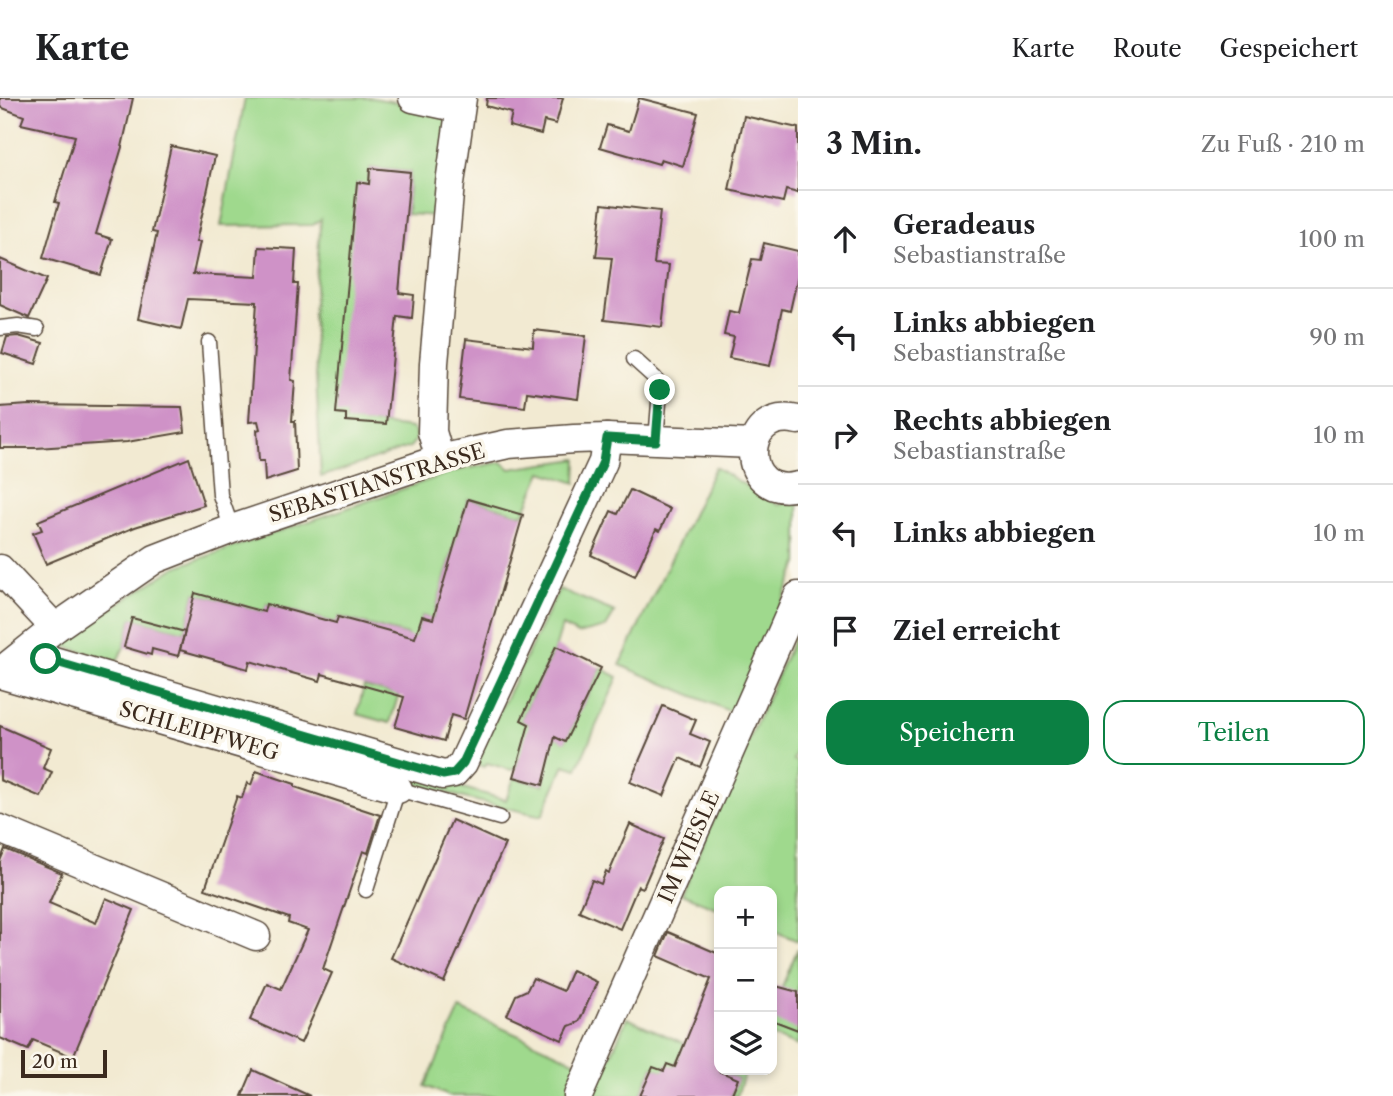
<!DOCTYPE html>
<html lang="de">
<head>
<meta charset="utf-8">
<style>
  body { margin:0; font-family:"Libre Caslon Text",serif; background:#f6f6f6; color:#202124 }
  .controls { position:absolute; right:21px; bottom:21px; display:grid; overflow:hidden; border-radius:14px; box-shadow:0 4px 10px #0003 }
  .controls button { width:63px; height:63px; display:grid; place-items:center; padding:0; border:0; border-bottom:2px solid #e0e0e0; background:#fff; color:#202124; font:35px sans-serif }
  .scale { position:absolute; left:21px; bottom:18px; width:86px; box-sizing:border-box; padding-left:7px; border:4px solid #3b2a1e; border-top:0; font-size:19px; line-height:24px; white-space:nowrap; color:#3b2a1e; -webkit-text-stroke:5px #fbf7ec; paint-order:stroke }
  .stop { position:absolute; width:21px; height:21px; margin:-16px; border:5px solid #0b8043; border-radius:50%; background:#fff }
  .stop.end { background:#0b8043; border-color:#fff; box-shadow:0 2px 7px #0008 }
  .list { margin:0; padding:0; list-style:none }
  h2 { display:flex; justify-content:space-between; align-items:center; height:91px; margin:0; padding:0 28px; font-size:30px }
  h2 small { font-size:23px; font-weight:400; color:#757577 }
  .list li { display:grid; grid-template-columns:46px 1fr auto; gap:21px; align-items:center; box-sizing:border-box; height:98px; padding:0 28px; border-top:2px solid #e0e0e0 }
  .list b { display:block; font-size:26px; white-space:nowrap }
  .list p { margin:0; font-size:23px; white-space:nowrap; color:#757577 }
  .list em { font-size:23px; font-style:normal; color:#757577 }
  .actions { display:flex; gap:14px; padding:21px 28px }
  .actions a { flex:1; padding:16px 0; border:2px solid #0b8043; border-radius:21px; text-align:center; font-size:24px; color:#0b8043 }
  .actions .main { background:#0b8043; color:#fff }
  .icon { flex:none; width:38px; height:38px; fill:none; stroke:currentColor; stroke-width:2; stroke-linecap:round; stroke-linejoin:round }
  .map { position:relative; flex:none; width:798px; height:998px; overflow:hidden }
  header { display:flex; align-items:center; gap:42px; box-sizing:border-box; height:98px; padding:0 35px; background:#fff; border-bottom:2px solid #e0e0e0 }
  header strong { font-size:33px }
  nav { display:flex; gap:38px; margin-inline-start:auto; font-size:24px }
  main { display:flex }
  aside { flex:1; background:#fff }
  .map>svg:first-child { display:block }
  .green { fill:#9fd98d; stroke:#6d8256; stroke-width:2 }
  .building { fill:#cf92c7 }
  .lines { fill:none; stroke-linecap:round; stroke-linejoin:round }
  .lane-casing { stroke:#564739; stroke-width:17 }
  .street-casing { stroke:#564739; stroke-width:31 }
  .lane { stroke:#fff; stroke-width:14 }
  .street { stroke:#fff; stroke-width:28 }
  .route { stroke:#0b8043; stroke-width:9 }
  .labels { text-anchor:middle; stroke-width:7; stroke-linejoin:round; paint-order:stroke }
  .street-label { font-size:21px; fill:#3b2a1e; stroke:#fbf7ec }
</style>
</head>
<body>
<header>
<strong>Karte</strong>
<nav><a>Karte</a><a>Route</a><a>Gespeichert</a></nav>
</header>
<main>
<div class="map">
<svg width="798" height="998" viewBox="0 0 798 998">
  <rect width="100%" height="100%" fill="#fbf7ec"/>
  <filter id="ink" filterUnits="userSpaceOnUse"><feTurbulence type="fractalNoise" baseFrequency=".0143" numOctaves="2"/><feDisplacementMap in="SourceGraphic" scale="14" xChannelSelector="R" yChannelSelector="G"/><feConvolveMatrix kernelMatrix="1 2 1 2 8 2 1 2 1" color-interpolation-filters="sRGB"/></filter>
  <filter id="wash" filterUnits="userSpaceOnUse"><feTurbulence type="fractalNoise" baseFrequency=".00686" numOctaves="4" result="noise"/><feDisplacementMap in="SourceGraphic" scale="28" xChannelSelector="R" yChannelSelector="G"/><feGaussianBlur stdDeviation="1.57" result="paint"/><feColorMatrix in="noise" values="0 0 0 0 0 0 0 0 0 0 0 0 0 0 0 0 0 1.4 0 .05"/><feComposite in="paint" operator="in"/></filter>
  <g filter="url(#wash)">
    <rect width="100%" height="100%" fill="#f2ead2"/>
    <!-- green -->
    <g class="green">
      <path d="M245,0H372L439,11L449,24L438,118L407,116L410,74L370,70L346,322L411,330L415,335V343L410,349L321,379L313,215L321,121L313,127L221,128Z"/>
      <path d="M577,361L576,385L542,374L523,417L468,401L433,521L422,518L390,625L357,616L364,588L391,595L407,537L339,519L336,525L267,506L264,514L195,495L185,534L132,520L124,549L117,563L55,546L176,469L455,373L502,364L510,371Z"/>
      <path d="M715,369L778,407L798,403V465L736,616L620,567Z"/>
      <path d="M559,491L615,514L606,529L578,536L562,528L556,548L521,622L565,643L601,570L618,579L577,671L564,667L542,718L468,701L39,578L42,572L506,702L514,680L543,687L547,668L519,661L516,670L511,672L487,665L485,669L474,666Z"/>
      <path d="M798,531V649L793,662L798,664V843L772,832V793H719V811L681,796Z"/>
      <path d="M798,850V948L772,938V913Z"/>
      <path d="M460,911L583,967L569,998H449L425,988Z"/>
      <path d="M627,920L719,961V972L745,973L737,998H731L738,981L680,957L675,969L664,974L653,969L640,998H593Z"/>
    </g>
    <g id="blocks">
      <!-- building -->
      <g class="building">
        <path d="M0,0H133L122,49L96,136L112,141L101,177L43,160L59,105L55,104L75,38L21,26L24,18L0,9Z"/>
        <path d="M487,0H563L556,26L544,23L541,36L509,28L512,15L486,8Z"/>
        <path d="M639,0L698,15L683,68L661,61L659,66L600,49L607,27L629,33Z"/>
        <path d="M744,18L798,30V95L786,92L783,104L729,92Z"/>
        <path d="M171,48L215,58L196,144H200L193,176L257,179L259,149L296,151L294,186H298L291,282L295,283L292,323H295L297,373L265,383L264,363H259L257,332L260,331L258,323L249,324L257,204L188,201L181,231L138,221L157,135L152,134Z"/>
        <path d="M370,70L410,74L399,195L414,197L412,220L397,218L386,326L346,323V316L336,315L357,84L369,86Z"/>
        <path d="M602,106L660,113L654,166L669,167L662,229L604,222L612,160L596,159Z"/>
        <path d="M764,145L798,153V177L790,213L782,211L770,268L729,260L734,239L724,237L729,213L739,215L752,161L760,162Z"/>
        <path d="M0,161L47,181L29,220L0,207Z"/>
        <path d="M534,232L586,238L578,301L527,294L525,309L459,301L466,241L533,249Z"/>
        <path d="M18,238L43,245L36,266L2,255L7,239Z"/>
        <path d="M29,307L182,309L185,334L127,344L36,350H0V309Z"/>
        <path d="M189,360L204,407L135,429L46,466L33,435L42,432L38,423Z"/>
        <path d="M630,392L670,411L660,433L656,431L635,478L591,457L611,413L618,416Z"/>
        <path d="M468,401L523,417L464,621L451,617L444,643L395,629L404,599L322,576L320,583L250,563L248,571L180,552L195,495L264,514L266,506L336,525L338,519L415,540L422,518L433,521Z"/>
        <path d="M132,520L185,534L178,558L152,551L151,557L124,549Z"/>
        <path d="M556,548L601,570L565,644L555,639L543,687L514,679L529,626L521,622Z"/>
        <path d="M663,608L696,622L690,636L710,644L700,669L680,660L664,698L630,684Z"/>
        <path d="M0,628L51,650L43,670L52,674L41,699L0,682Z"/>
        <path d="M256,673L295,686V689L380,717L368,755L363,753L323,871L332,875L301,945L250,922L267,885L281,891L308,832L288,825L289,820L205,791L237,698L242,700L247,685L251,687Z"/>
        <path d="M452,722L505,746L444,884L391,860Z"/>
        <path d="M630,726L664,741L643,790L638,788L620,831L579,813L592,782L601,786L606,773L609,775Z"/>
        <path d="M5,751L62,775L49,805L96,825L106,800L134,812L73,959L33,942L28,952L0,940V763Z"/>
        <path d="M668,834L719,856V973L738,981L731,998H640L653,969L664,973L667,966L675,969L711,881L658,858Z"/>
        <path d="M572,872L597,884L579,924L569,928L562,942L507,917L516,897L527,892L533,880L563,893Z"/>
        <path d="M772,887L798,894V932L772,922Z"/>
        <path d="M253,972L310,998H242Z"/>
      </g>
    </g>
  </g>
  <g filter="url(#ink)">
    <use href="#blocks" fill-opacity="0" stroke="#564739" stroke-width="2"/>
    <g class="lines">
      <!-- lane casing -->
      <g class="lane-casing">
        <g id="lane">
          <path d="M0,230L18,228L37,231"/>
          <path d="M209,244L220,397L232,431"/>
          <path d="M634,261L655,280L660,292L656,343"/>
          <path d="M366,792L398,691L500,720"/>
        </g>
      </g>
      <!-- street casing -->
      <g class="street-casing">
        <g id="street">
          <path d="M413,0L460,10"/>
          <path d="M798,322C737,308 739,403 798,388"/>
          <path d="M440,361L432,334L434,265L450,85L462,0"/>
          <path d="M0,471L55,530"/>
          <path d="M26,555L443,677L454,675L463,665L603,364L607,340"/>
          <path d="M0,574L55,530L155,461L232,431L440,361L508,346L574,341L607,340L753,346"/>
          <path d="M0,576L398,691"/>
          <path d="M0,731L256,838"/>
          <path d="M578,998L798,498"/>
        </g>
      </g>
      <!-- lane -->
      <use href="#lane" class="lane"/>
      <!-- street -->
      <use href="#street" class="street"/>
    </g>
  </g>
  <g class="lines" filter="url(#ink)">
    <!-- route -->
    <path class="route" d="M46,561L443,677L454,675L463,665L603,364L607,340L656,343L660,292"/>
  </g>
  <g class="labels">
    <!-- street labels -->
    <g class="street-label">
      <text transform="translate(377 385) rotate(-17)" y="7">SEBASTIANSTRASSE</text>
      <text transform="translate(199 633) rotate(16)" y="7">SCHLEIPFWEG</text>
      <text transform="translate(689 749) rotate(-66)" y="7">IM WIESLE</text>
    </g>
  </g>
</svg>
<div class="controls">
<button>+</button>
<button>−</button>
<button><svg class="icon" aria-label="layers" viewBox="0 0 24 24"><path d="M12 4l9 5-9 5-9-5zM3 14l9 5 9-5"/></svg></button>
</div>
<div class="scale">20 m</div>
<div class="stop" style="left:46px;top:561px"></div>
<div class="stop end" style="left:660px;top:292px"></div>
</div>
<aside>
<h2>3 Min.<small>Zu Fuß · 210 m</small></h2>
<ul class="list">
<li><svg class="icon" aria-label="ahead" viewBox="0 0 24 24"><path d="M12 20V5M6 11l6-6 6 6"/></svg><div><b>Geradeaus</b><p>Sebastianstraße</p></div><em>100 m</em></li>
<li><svg class="icon" aria-label="left" viewBox="0 0 24 24"><path d="M17 20v-9H6M10 6l-5 5 5 5"/></svg><div><b>Links abbiegen</b><p>Sebastianstraße</p></div><em>90 m</em></li>
<li><svg class="icon" aria-label="right" viewBox="0 0 24 24"><path d="M7 20v-9h11M14 6l5 5-5 5"/></svg><div><b>Rechts abbiegen</b><p>Sebastianstraße</p></div><em>10 m</em></li>
<li><svg class="icon" aria-label="left" viewBox="0 0 24 24"><path d="M17 20v-9H6M10 6l-5 5 5 5"/></svg><div><b>Links abbiegen</b></div><em>10 m</em></li>
<li><svg class="icon" aria-label="arrive" viewBox="0 0 24 24"><path d="M6 21V4h12l-3 4 3 4H6"/></svg><div><b>Ziel erreicht</b></div></li>
</ul>
<div class="actions"><a class="main">Speichern</a><a>Teilen</a></div>
</aside>
</main>
</body>
</html>
